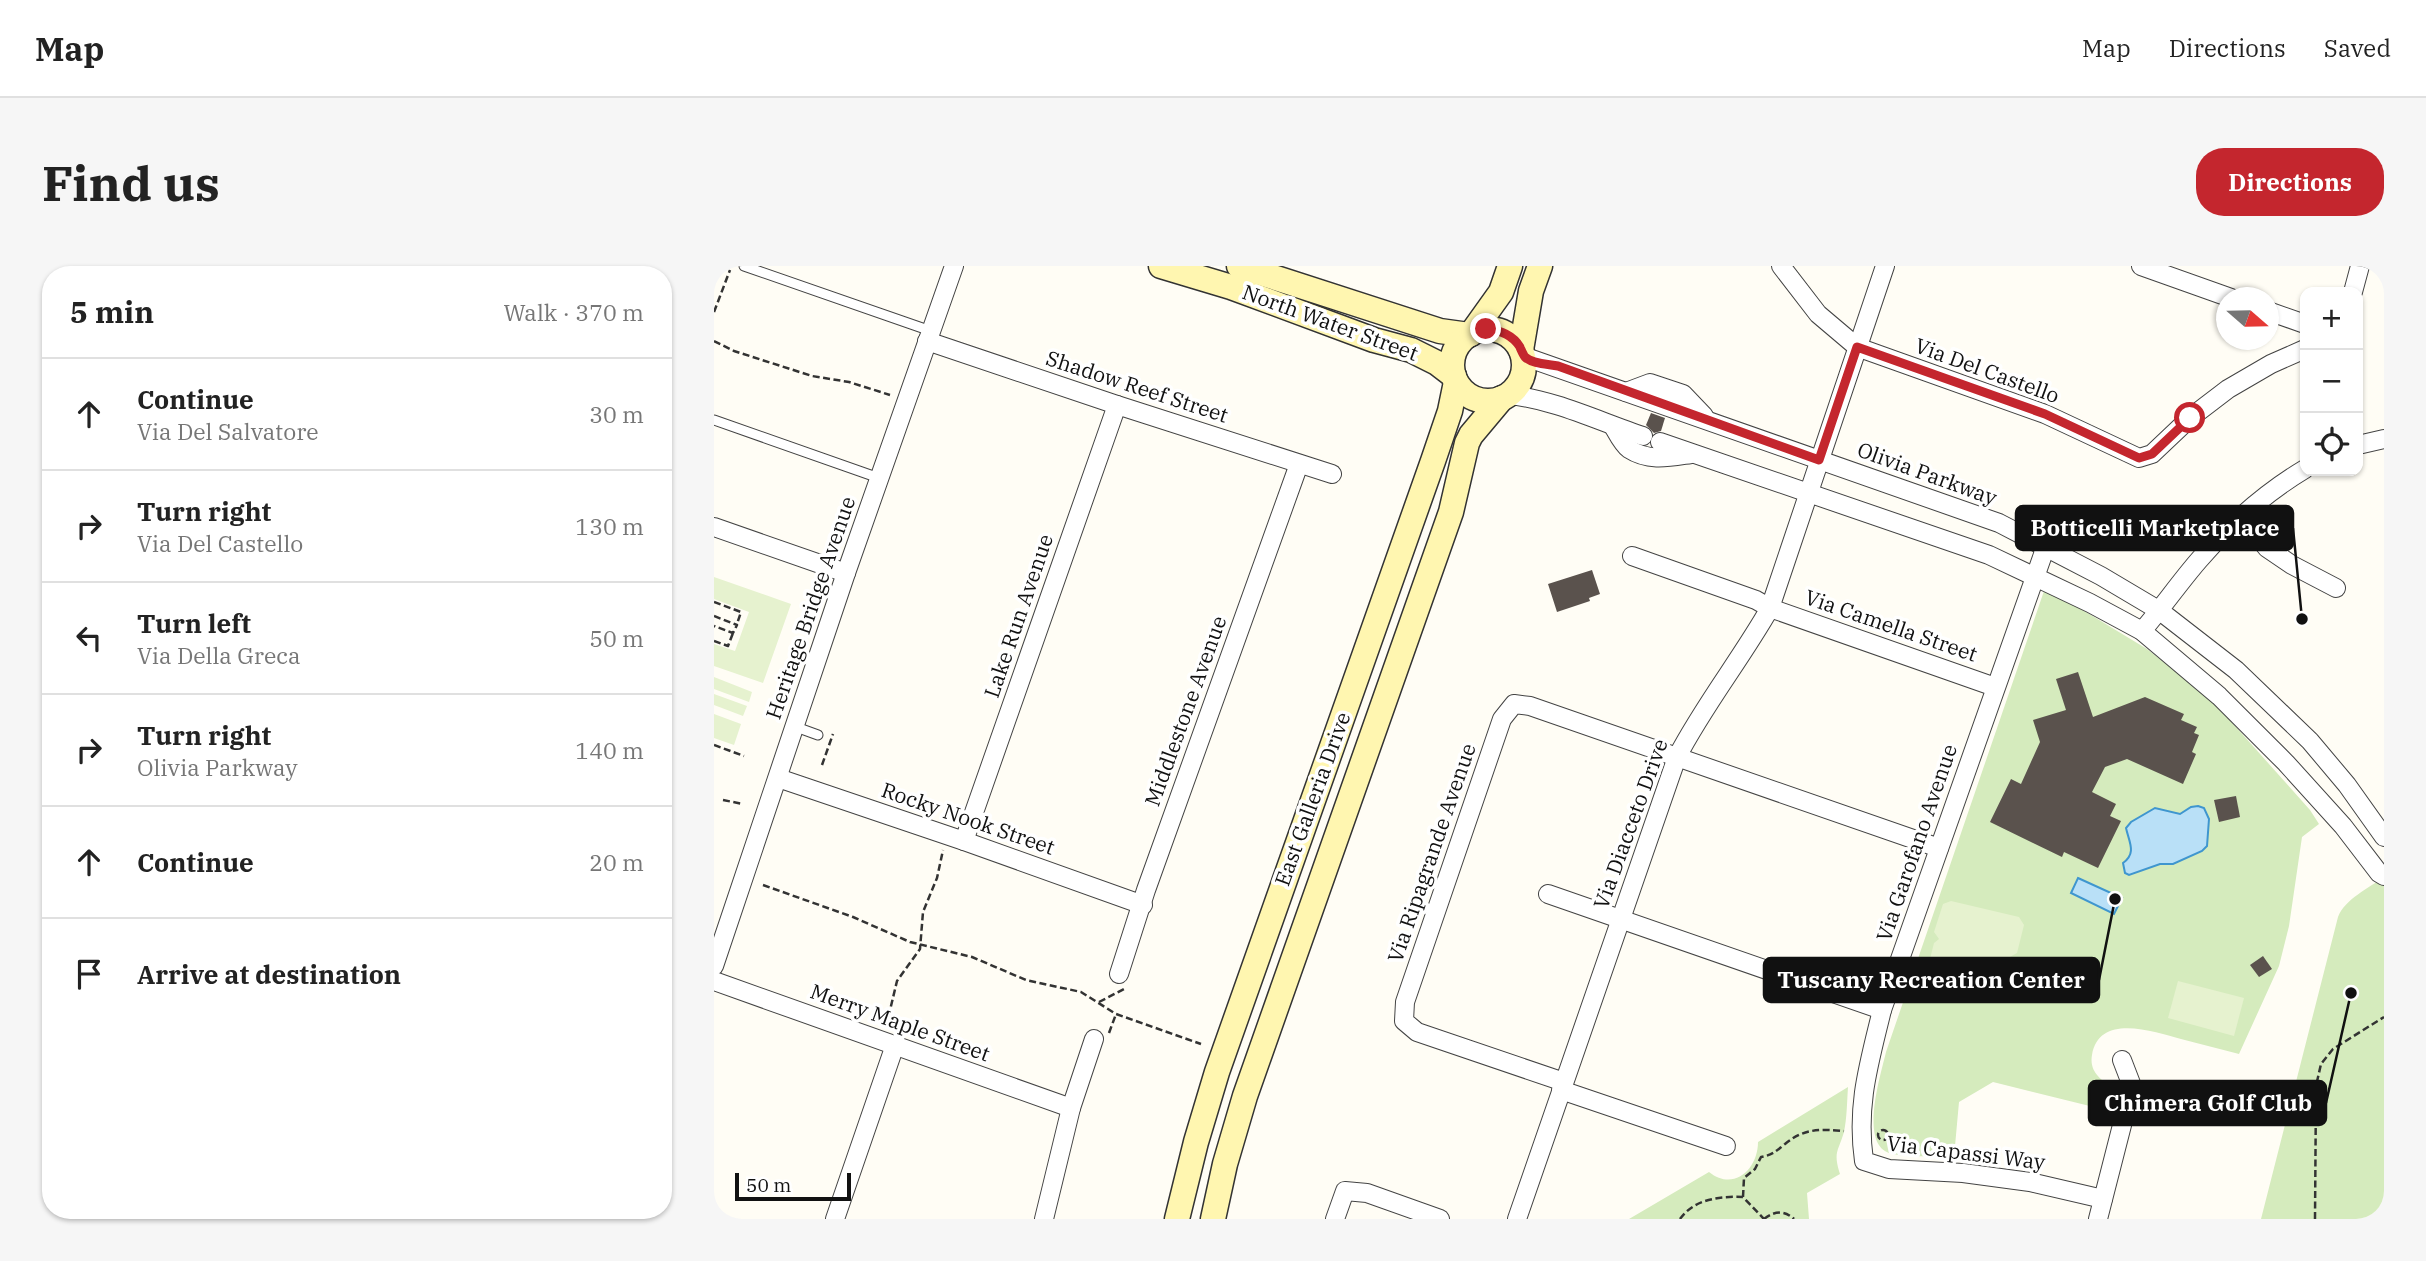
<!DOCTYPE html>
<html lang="en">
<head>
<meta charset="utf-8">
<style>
  body { margin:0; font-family:"IBM Plex Serif",serif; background:#f6f6f6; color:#222 }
  .controls { position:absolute; right:21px; top:21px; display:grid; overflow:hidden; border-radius:14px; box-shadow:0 2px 5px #0004 }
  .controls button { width:63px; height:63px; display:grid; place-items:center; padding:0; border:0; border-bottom:2px solid #e0e0e0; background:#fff; color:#222; font:35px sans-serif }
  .compass { position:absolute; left:1502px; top:21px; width:63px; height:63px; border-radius:50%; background:#fff; box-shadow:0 2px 5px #0004; rotate:110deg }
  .scale { position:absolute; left:21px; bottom:18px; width:116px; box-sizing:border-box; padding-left:7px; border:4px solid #111; border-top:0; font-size:19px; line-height:24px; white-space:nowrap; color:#111; -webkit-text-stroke:5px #fff; paint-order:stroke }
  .stop { position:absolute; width:21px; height:21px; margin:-16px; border:5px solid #c4262e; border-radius:50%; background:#fff }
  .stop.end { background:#c4262e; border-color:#fff; box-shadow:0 2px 7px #0008 }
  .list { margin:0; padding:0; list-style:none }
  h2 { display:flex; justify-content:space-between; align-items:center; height:91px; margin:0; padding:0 28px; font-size:30px }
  h2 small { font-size:23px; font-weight:400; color:#767676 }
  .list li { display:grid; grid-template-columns:46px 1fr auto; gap:21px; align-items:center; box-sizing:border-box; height:112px; padding:0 28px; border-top:2px solid #e0e0e0 }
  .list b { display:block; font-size:26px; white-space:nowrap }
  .list p { margin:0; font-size:23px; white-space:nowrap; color:#767676 }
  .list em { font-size:23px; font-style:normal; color:#767676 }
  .icon { flex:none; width:38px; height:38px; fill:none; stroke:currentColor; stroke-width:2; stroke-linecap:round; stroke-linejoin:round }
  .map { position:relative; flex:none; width:1670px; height:953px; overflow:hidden; border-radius:28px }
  header { display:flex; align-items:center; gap:42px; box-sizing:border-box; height:98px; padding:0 35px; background:#fff; border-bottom:2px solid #e0e0e0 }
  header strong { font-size:33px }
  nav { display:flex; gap:38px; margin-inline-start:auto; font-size:24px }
  .intro { display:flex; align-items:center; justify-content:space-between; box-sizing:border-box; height:168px; padding:0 42px }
  h1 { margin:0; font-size:49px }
  .button { padding:18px 32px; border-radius:28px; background:#c4262e; color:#fff; font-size:24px; font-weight:700 }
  main { display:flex; gap:42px; padding:0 42px }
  aside { flex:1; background:#fff; border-radius:28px; box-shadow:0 2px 5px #0004 }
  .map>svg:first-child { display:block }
  .green { fill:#d5ebbd }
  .pitch { fill:#e6f2cf }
  .water { fill:#b9e0f7; stroke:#3f96cf; stroke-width:2 }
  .building { fill:#5a524d }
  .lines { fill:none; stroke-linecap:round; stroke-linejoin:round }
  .lane-casing { stroke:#444; stroke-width:11 }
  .street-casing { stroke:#444; stroke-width:20 }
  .secondary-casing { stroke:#333; stroke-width:27 }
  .path { stroke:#333; stroke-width:2.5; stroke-dasharray:7 3.5; stroke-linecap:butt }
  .lane { stroke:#fff; stroke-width:9 }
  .street { stroke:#fff; stroke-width:18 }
  .secondary { stroke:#fff6b0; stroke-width:24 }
  .route { stroke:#c4262e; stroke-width:9 }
  .labels { text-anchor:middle; stroke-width:7; stroke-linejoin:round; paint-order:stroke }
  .street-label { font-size:21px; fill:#111; stroke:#fff }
  .leader { fill:none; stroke:#111; stroke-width:2.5 }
  .callout-dot { fill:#111; stroke:#fff; stroke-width:2.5 }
  .callout { fill:#111; stroke:#111; stroke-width:2.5 }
  .callout-label { font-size:23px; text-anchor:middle; font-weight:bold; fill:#fff }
</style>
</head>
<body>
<header>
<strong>Map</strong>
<nav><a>Map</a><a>Directions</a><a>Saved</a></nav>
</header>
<div class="intro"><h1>Find us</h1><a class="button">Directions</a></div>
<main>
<aside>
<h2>5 min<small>Walk · 370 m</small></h2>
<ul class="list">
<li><svg class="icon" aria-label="ahead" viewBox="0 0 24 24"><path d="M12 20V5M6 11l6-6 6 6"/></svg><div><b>Continue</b><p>Via Del Salvatore</p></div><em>30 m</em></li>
<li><svg class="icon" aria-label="right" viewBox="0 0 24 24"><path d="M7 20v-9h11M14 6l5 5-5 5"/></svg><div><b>Turn right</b><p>Via Del Castello</p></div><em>130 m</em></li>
<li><svg class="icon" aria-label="left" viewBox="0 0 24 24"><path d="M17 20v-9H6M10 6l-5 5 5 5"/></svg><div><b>Turn left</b><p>Via Della Greca</p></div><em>50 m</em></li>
<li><svg class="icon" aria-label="right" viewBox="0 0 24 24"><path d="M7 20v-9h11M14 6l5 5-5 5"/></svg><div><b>Turn right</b><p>Olivia Parkway</p></div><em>140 m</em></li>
<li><svg class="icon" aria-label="ahead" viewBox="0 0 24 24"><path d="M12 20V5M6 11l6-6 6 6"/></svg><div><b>Continue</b></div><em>20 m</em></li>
<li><svg class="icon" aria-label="arrive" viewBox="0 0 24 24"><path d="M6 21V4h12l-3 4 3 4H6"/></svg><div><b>Arrive at destination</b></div></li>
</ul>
</aside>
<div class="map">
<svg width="1670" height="953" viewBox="0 0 1670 953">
  <rect width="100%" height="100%" fill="#fffdf5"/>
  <!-- green -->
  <g class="green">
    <path d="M1330,325L1362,340L1433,383L1497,433L1596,544L1605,558L1588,571L1575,660L1565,700L1525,788C1506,783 1486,778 1467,773C1441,766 1385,746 1378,789C1375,806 1387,814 1400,823L1396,845L1279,816L1245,836L1240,891C1221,890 1192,892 1175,887C1145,877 1167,808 1172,786Z"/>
    <path d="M1670,611V953H1547L1624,651C1631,633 1655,622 1670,611Z"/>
    <path d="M1134,821C1133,835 1133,852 1130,866C1124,886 1119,886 1126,908L1093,927L1095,953H915L995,906C1020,926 1044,903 1044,876Z"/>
  </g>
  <!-- pitch -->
  <g class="pitch">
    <path d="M0,311L77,338L49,417L0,400V378L21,385L35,346L0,333Z"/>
    <path d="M0,411L38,426L35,436L0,423Z"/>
    <path d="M0,428L33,440L29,450L0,439Z"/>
    <path d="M0,448L27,458L20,479L0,472Z"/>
    <path d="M1237,635L1305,651L1310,659L1303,687L1294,692L1300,701L1294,725L1285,731L1215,714L1212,709L1220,677L1225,673L1220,666L1229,638Z"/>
    <path d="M1464,715L1530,732L1520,770L1454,752Z"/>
  </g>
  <!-- water -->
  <g class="water">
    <path d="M1484,540L1490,542L1495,553L1493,580L1488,585L1459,598H1446L1415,609L1411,607L1409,597C1423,587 1415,576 1412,562L1417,556L1441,542L1466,548L1477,541Z"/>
    <path d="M1364,612L1408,632L1400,648L1357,627Z"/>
  </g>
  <!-- building -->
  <g class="building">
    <path d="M937,147L951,152L947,165L940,167L932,159Z"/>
    <path d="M878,304L886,328L875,332L876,335L843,346L834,318Z"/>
    <path d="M1364,406L1379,451L1431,431L1470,448L1467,454L1483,461L1480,467L1485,469L1478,486L1482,488L1469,518L1413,493L1391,501L1378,526L1402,538L1396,550L1407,555L1384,602L1350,586L1348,591L1276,556L1297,513L1307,518L1326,476L1319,454L1352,444L1342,413Z"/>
    <path d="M1522,530L1526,551L1505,556L1500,534Z"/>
    <path d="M1549,690L1558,703L1545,711L1536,699Z"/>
  </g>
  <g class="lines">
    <!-- lane casing -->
    <g class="lane-casing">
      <g id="lane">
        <path d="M30,0L217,65"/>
        <path d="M0,154L165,212"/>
        <path d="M82,461L104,469"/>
      </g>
    </g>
    <!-- street casing -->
    <g class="street-casing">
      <g id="street">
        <path d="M1067,0L1104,48L1143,81L1331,148L1425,192L1438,188L1476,152L1514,123L1557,98L1591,83"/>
        <path d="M1427,0L1517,32"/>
        <path d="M1639,26L1646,0"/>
        <path d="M1554,45L1591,58"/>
        <path d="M213,75L403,139L618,208"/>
        <path d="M809,90L1285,257L1387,310L1446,345L1522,404L1596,475L1633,519L1670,571"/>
        <path d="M912,126L936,117L969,128L990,150"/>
        <path d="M794,129C840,133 886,156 929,170"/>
        <path d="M899,160C903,167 909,179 915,183C935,196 956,191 977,188"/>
        <path d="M946,176L1275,289L1376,337L1428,365L1505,430L1572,497L1629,560L1665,607L1670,610"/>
        <path d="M1644,179L1670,173"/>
        <path d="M1527,250L1553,282L1578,299L1622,322"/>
        <path d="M0,261L132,307"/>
        <path d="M1332,280L1168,744C1155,798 1142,839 1150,895L1175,903L1249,907L1316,916L1389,933"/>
        <path d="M918,290L1042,334L1056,342L1281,421"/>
        <path d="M1428,365C1448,342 1465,317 1485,294C1516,258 1551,227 1591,203"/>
        <path d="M64,512L250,575L429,639"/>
        <path d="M250,575L403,139"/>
        <path d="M834,628L1168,744"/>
        <path d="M0,700L132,307L240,0"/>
        <path d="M405,708L432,624L585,198"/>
        <path d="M0,715L357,842"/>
        <path d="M850,816L703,766L690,755L691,736L788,453L800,438L816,440L1225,582"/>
        <path d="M847,824L1012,880"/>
        <path d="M121,953L181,779"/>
        <path d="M330,953L357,842L380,773"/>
        <path d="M621,953L631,925L653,927L726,953"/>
        <path d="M803,953L963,491C990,439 1027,393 1056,342L1171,0"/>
        <path d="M1384,953L1418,820L1408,794"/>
      </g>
    </g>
    <!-- secondary casing -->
    <g class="secondary-casing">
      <g id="secondary">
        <path d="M447,0L517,21L660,74L697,84L723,97L740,110"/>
        <path d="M525,0L726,65L755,69"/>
        <circle cx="774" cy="99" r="36"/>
        <path d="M757,68L787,26L796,0"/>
        <path d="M807,84L817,25L826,0"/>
        <path d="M463,953L482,876L503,806L719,195L736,145L742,116"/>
        <path d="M499,953L511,898L531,830L737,246L753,177L757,169L788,132"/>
      </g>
    </g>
    <!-- path -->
    <g class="path">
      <path d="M0,46L16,4"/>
      <path d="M0,75L20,85L98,110L135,116L176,129"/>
      <path d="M0,336L27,346L23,358"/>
      <path d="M0,350L23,359L19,367L0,360"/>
      <path d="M0,375L14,380L19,367"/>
      <path d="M0,479L30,490"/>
      <path d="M108,499L119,468"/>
      <path d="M9,534L29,538"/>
      <path d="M49,619L139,651L196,676L258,691L312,714L367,726L402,748L487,778"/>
      <path d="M385,736L410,723"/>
      <path d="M172,761L183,715L206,683L209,646L223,612L229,584"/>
      <path d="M395,767L402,748"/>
      <circle cx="1169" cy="869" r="5"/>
      <path d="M1029,931L1030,912L1041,903L1047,891C1059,889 1062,885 1071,878C1090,862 1107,863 1130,865"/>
      <path d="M966,953C980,933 1006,930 1029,931L1050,953"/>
      <path d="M1050,953C1060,945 1070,944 1080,953"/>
      <path d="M1601,953L1602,820L1607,798L1619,783L1670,751"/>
    </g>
    <!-- lane -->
    <use href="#lane" class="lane"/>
    <!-- street -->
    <use href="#street" class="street"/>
    <!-- secondary -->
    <use href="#secondary" class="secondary"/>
  </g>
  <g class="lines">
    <!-- route -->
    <path class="route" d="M772,63C786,64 798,68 806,81C806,82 810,90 811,91C818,98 834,98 844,100L1105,194L1143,81L1331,148L1425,192L1438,188L1476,152"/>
  </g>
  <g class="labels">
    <!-- street labels -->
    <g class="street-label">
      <text transform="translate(616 57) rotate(20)" y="7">North Water Street</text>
      <text transform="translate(1273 105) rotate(20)" y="7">Via Del Castello</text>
      <text transform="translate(423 121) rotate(18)" y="7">Shadow Reef Street</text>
      <text transform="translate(1213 208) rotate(20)" y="7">Olivia Parkway</text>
      <text transform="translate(97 342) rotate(-71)" y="7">Heritage Bridge Avenue</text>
      <text transform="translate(305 350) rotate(-71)" y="7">Lake Run Avenue</text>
      <text transform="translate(1177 360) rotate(19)" y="7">Via Camella Street</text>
      <text transform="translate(472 445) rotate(-70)" y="7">Middlestone Avenue</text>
      <text transform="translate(599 533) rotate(-70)" y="7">East Galleria Drive</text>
      <text transform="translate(254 553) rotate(19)" y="7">Rocky Nook Street</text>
      <text transform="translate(917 558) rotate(-70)" y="7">Via Diacceto Drive</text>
      <text transform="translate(1203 577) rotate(-71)" y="7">Via Garofano Avenue</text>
      <text transform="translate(718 587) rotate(-71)" y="7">Via Ripagrande Avenue</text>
      <text transform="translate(186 757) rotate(20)" y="7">Merry Maple Street</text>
      <text transform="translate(1252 887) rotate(7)" y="7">Via Capassi Way</text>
    </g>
  </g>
  <!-- callouts -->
  <path class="leader" d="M1588 353L1579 262M1401 633L1385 714M1637 727L1612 837"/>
  <g class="callout-dot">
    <circle cx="1588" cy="353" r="7"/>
    <circle cx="1401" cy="633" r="7"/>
    <circle cx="1637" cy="727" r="7"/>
  </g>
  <g class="callout">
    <rect x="1302" y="240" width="277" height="44" rx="7"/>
    <rect x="1050" y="692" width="335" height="44" rx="7"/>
    <rect x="1375" y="815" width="237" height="44" rx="7"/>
  </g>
  <g class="callout-label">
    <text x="1441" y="270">Botticelli Marketplace</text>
    <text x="1217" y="722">Tuscany Recreation Center</text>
    <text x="1494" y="845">Chimera Golf Club</text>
  </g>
</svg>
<div class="controls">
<button>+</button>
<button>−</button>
<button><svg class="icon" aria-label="locate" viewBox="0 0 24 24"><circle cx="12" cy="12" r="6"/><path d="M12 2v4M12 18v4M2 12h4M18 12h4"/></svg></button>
</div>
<svg class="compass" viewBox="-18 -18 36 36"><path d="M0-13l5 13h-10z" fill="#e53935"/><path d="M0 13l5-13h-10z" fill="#767676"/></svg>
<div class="scale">50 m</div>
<div class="stop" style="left:1476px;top:152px"></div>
<div class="stop end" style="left:772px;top:63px"></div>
</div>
</main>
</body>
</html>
